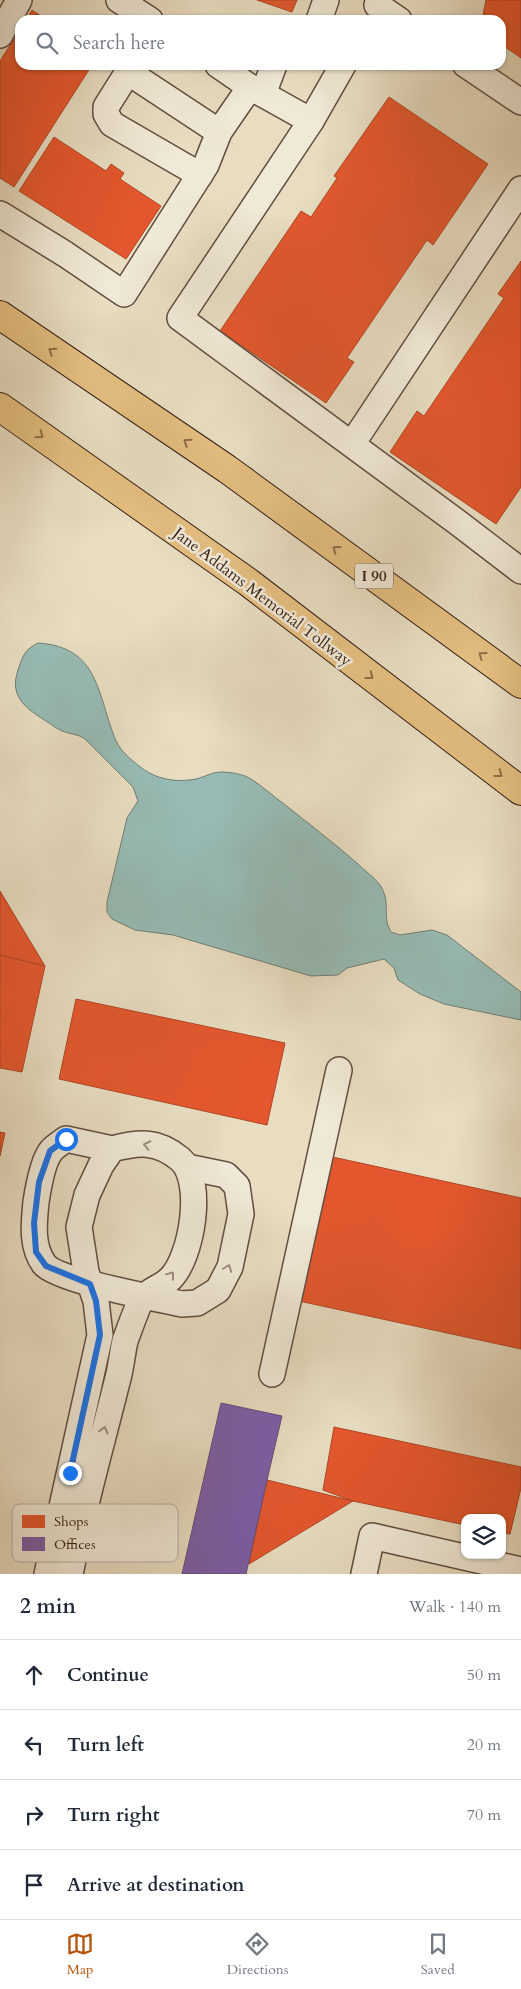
<!DOCTYPE html>
<html lang="en">
<head>
<meta charset="utf-8">
<style>
  body { margin:0; font-family:Cardo,serif; background:#f6f6f7; color:#1f2937 }
  .controls { position:absolute; right:15px; bottom:15px; display:grid; overflow:hidden; border-radius:10px; box-shadow:0 1px 4px #0004 }
  .controls button { width:45px; height:45px; display:grid; place-items:center; padding:0; border:0; border-bottom:1px solid #e0e1e3; background:#fff; color:#1f2937; font:25px sans-serif }
  .stop { position:absolute; width:15px; height:15px; margin:-11px; border:4px solid #1a73e8; border-radius:50%; background:#fff }
  .stop.end { background:#1a73e8; border-color:#fff; box-shadow:0 1px 5px #0008 }
  .list { margin:0; padding:0; list-style:none }
  h2 { display:flex; justify-content:space-between; align-items:center; height:65px; margin:0; padding:0 20px; font-size:21px }
  h2 small { font-size:16px; font-weight:400; color:#747a83 }
  .list li { display:grid; grid-template-columns:32px 1fr auto; gap:15px; align-items:center; box-sizing:border-box; height:70px; padding:0 20px; border-top:1px solid #e0e1e3 }
  .list b { display:block; font-size:19px; white-space:nowrap }
  .list em { font-size:16px; font-style:normal; color:#747a83 }
  .icon { flex:none; width:28px; height:28px; fill:none; stroke:currentColor; stroke-width:2; stroke-linecap:round; stroke-linejoin:round }
  .map { position:relative; flex:none; width:521px; height:1574px; overflow:hidden }
  .search { position:absolute; background:#fff; box-shadow:0 1px 4px #0004; left:15px; right:15px; top:15px; height:55px; display:flex; align-items:center; gap:12px; box-sizing:border-box; padding:0 18px; border-radius:15px; color:#747a83; font-size:19px }
  .sheet { height:345px; background:#fff }
  nav { display:flex; justify-content:space-around; align-items:center; box-sizing:border-box; height:70px; border-top:1px solid #e0e1e3; background:#fff; font-size:14px; color:#747a83 }
  nav a { display:grid; justify-items:center; gap:2px }
  nav .on { color:#b45309 }
  .map>svg:first-child { display:block }
  .water { fill:#97bbb4; stroke:#6f7d74 }
  .shops { fill:#e4572e; stroke:#af4626 }
  .offices { fill:#7b5ea7; stroke:#664b7b }
  .lines { fill:none; stroke-linecap:round; stroke-linejoin:round }
  .minor-casing { stroke:#614e40; stroke-width:28 }
  .highway-casing { stroke:#341f15; stroke-width:30 }
  .minor { stroke:#f0e9d7; stroke-width:25 }
  .highway { stroke:#e4be80; stroke-width:28 }
  .oneway { stroke:#8c6e4a }
  .oneway2 { stroke:#9b8e80 }
  .route { stroke:#1a73e8; stroke-width:6 }
  .labels { text-anchor:middle; stroke-width:5; stroke-linejoin:round; paint-order:stroke }
  .shield { fill:#f0e9d7; stroke:#6c5c4f; stroke-width:1 }
  .shield-label { font-size:15px; font-weight:bold; fill:#341f15 }
  .street-label { font-size:16px; fill:#341f15; stroke:#f0e9d7 }
  .key { fill:#f0e9d7; stroke:#b8ac9d; stroke-width:1 }
  .key-label { font-size:14px; fill:#341f15 }
</style>
</head>
<body>
<div class="map">
<svg width="521" height="1574" viewBox="0 0 521 1574">
  <rect width="100%" height="100%" fill="#e8ddc1"/>
  <filter id="stains"><feTurbulence type="fractalNoise" baseFrequency=".004" numOctaves="4"/><feColorMatrix values="0 0 0 0 .2 0 0 0 0 .09 0 0 0 0 .02 0 0 0 .5 -.17"/></filter>
  <radialGradient id="worn" r=".72"><stop offset=".6" stop-color="#630" stop-opacity="0"/><stop offset="1" stop-color="#630" stop-opacity=".3"/></radialGradient>
  <!-- water -->
  <path class="water" d="M38,643C100,647 97,695 116,741C121,751 130,759 139,766C155,779 175,783 196,779C204,777 213,772 221,772C230,772 243,774 251,779C262,786 273,796 284,804C309,824 334,843 358,864C365,871 374,877 380,885C392,904 381,915 391,932L400,935L432,930L447,935L521,992V1020L444,1004L420,994L398,980L394,968L384,959L347,968L338,975L311,976L173,935L135,930L112,919L107,912V902L127,818L138,801L133,787L84,738C77,734 70,734 62,731C57,729 51,724 46,721C25,708 9,696 18,670C23,656 24,650 38,643Z"/>
  <!-- shops -->
  <g class="shops">
    <path d="M257,0H297L292,12Z"/>
    <path d="M486,0H521V58L501,44V20H482Z"/>
    <path d="M32,10L47,20H26Z"/>
    <path d="M20,30V65H92L14,187L0,178V61Z"/>
    <path d="M389,97L488,164L433,245L427,240L347,358L354,362L326,403L220,331L301,211L311,217L337,178L334,176Z"/>
    <path d="M54,137L106,171L111,164L124,173L120,179L161,206L126,259L19,191Z"/>
    <path d="M521,261V487L496,524L390,452L417,411L424,416L504,298L498,294Z"/>
    <path d="M0,891L45,966L0,955Z"/>
    <path d="M0,955L45,966L22,1072L0,1068Z"/>
    <path d="M76,999L285,1043L267,1125L59,1079Z"/>
    <path d="M0,1132L5,1133L0,1156Z"/>
    <path d="M328,1156L521,1198V1349L285,1298Z"/>
    <path d="M334,1427L521,1467V1488L510,1534L502,1533V1518H465V1525L353,1501L323,1490Z"/>
    <path d="M267,1480L353,1501L249,1564Z"/>
  </g>
  <!-- offices -->
  <path class="offices" d="M221,1403L282,1416L267,1480L246,1574H182Z"/>
  <g class="lines">
    <!-- minor casing -->
    <g class="minor-casing">
      <g id="minor">
        <path d="M119,0L150,20"/>
        <path d="M377,5L399,20"/>
        <path d="M319,20L326,0"/>
        <path d="M0,35L19,0"/>
        <path d="M133,65L128,72L219,132"/>
        <path d="M218,65L250,87L311,121"/>
        <path d="M343,65L311,121L180,318L457,522L521,571"/>
        <path d="M466,65L521,102"/>
        <path d="M128,72L106,107V114L112,124L200,175"/>
        <path d="M263,94L274,65"/>
        <path d="M0,214L65,254L124,294L206,165L219,132L250,87"/>
        <path d="M352,444L521,189"/>
        <path d="M112,1149L66,1139C61,1143 55,1146 51,1151C43,1161 38,1189 36,1202C34,1223 31,1246 44,1264C56,1280 159,1299 182,1304L197,1303L218,1290L230,1267L241,1214L237,1186L226,1175L187,1167"/>
        <path d="M272,1374L339,1070"/>
        <path d="M47,1574L100,1335L96,1301L86,1272L79,1227L87,1195L101,1165L112,1149C139,1142 157,1140 180,1159C205,1180 192,1258 170,1279C162,1287 149,1290 142,1299C138,1304 128,1333 125,1341C122,1354 121,1369 117,1382C101,1446 83,1510 70,1574"/>
        <path d="M364,1574L372,1536L521,1570"/>
      </g>
    </g>
    <!-- highway casing -->
    <g class="highway-casing">
      <g id="highway">
        <path d="M0,315L227,469L521,684"/>
        <path d="M0,407L248,582L521,791"/>
      </g>
    </g>
    <!-- minor -->
    <use href="#minor" class="minor"/>
    <!-- highway -->
    <use href="#highway" class="highway"/>
  </g>
  <!-- one-way arrows -->
  <defs><path id="oneway-chevron" d="M-2-3.5L2.5 0L-2 3.5" fill="none" stroke-width="1.6" stroke-linecap="round" stroke-linejoin="round" transform="scale(1.25)"/></defs>
  <g class="oneway">
    <use href="#oneway-chevron" transform="translate(52 351) rotate(-146)"/>
    <use href="#oneway-chevron" transform="translate(40 435) rotate(35)"/>
    <use href="#oneway-chevron" transform="translate(187 442) rotate(-146)"/>
    <use href="#oneway-chevron" transform="translate(336 549) rotate(-144)"/>
    <use href="#oneway-chevron" transform="translate(482 655) rotate(-144)"/>
    <use href="#oneway-chevron" transform="translate(370 676) rotate(37)"/>
    <use href="#oneway-chevron" transform="translate(499 774) rotate(37)"/>
  </g>
  <g class="oneway2">
    <use href="#oneway-chevron" transform="translate(147 1145) rotate(-168)"/>
    <use href="#oneway-chevron" transform="translate(228 1268) rotate(-69)"/>
    <use href="#oneway-chevron" transform="translate(171 1275) rotate(-53)"/>
    <use href="#oneway-chevron" transform="translate(104 1430) rotate(-75)"/>
  </g>
  <g class="lines">
    <!-- route -->
    <path class="route" d="M66,1139L50,1151L39,1182L34,1223L36,1252L46,1266L90,1284L96,1301L100,1335L70,1473"/>
  </g>
  <g class="labels">
    <!-- shield labels -->
    <rect class="shield" x="355" y="563.5" width="38" height="25" rx="4"/>
    <g class="shield-label">
      <text x="374" y="581">I 90</text>
    </g>
    <!-- street labels -->
    <g class="street-label">
      <text transform="translate(263 596) rotate(37)" y="6">Jane Addams Memorial Tollway</text>
    </g>
  </g>
  <!-- legend -->
  <rect x="12" y="1504" width="166" height="58" rx="8" class="key"/>
  <rect x="22" y="1515" width="23" height="13" fill="#e4572e"/>
  <rect x="22" y="1537" width="23" height="14" fill="#7b5ea7"/>
  <g class="key-label">
    <text x="54" y="1526">Shops</text>
    <text x="54" y="1549">Offices</text>
  </g>
  <rect width="100%" height="100%" filter="url(#stains)"/>
  <rect width="100%" height="100%" fill="url(#worn)"/>
</svg>
<div class="controls">
<button><svg class="icon" aria-label="layers" viewBox="0 0 24 24"><path d="M12 4l9 5-9 5-9-5zM3 14l9 5 9-5"/></svg></button>
</div>
<div class="stop" style="left:66px;top:1139px"></div>
<div class="stop end" style="left:70px;top:1473px"></div>
<div class="search"><svg class="icon" aria-label="search" viewBox="0 0 24 24"><circle cx="10" cy="10" r="6"/><path d="M15 15l6 6"/></svg>Search here</div>
</div>
<section class="sheet">
<h2>2 min<small>Walk · 140 m</small></h2>
<ul class="list">
<li><svg class="icon" aria-label="ahead" viewBox="0 0 24 24"><path d="M12 20V5M6 11l6-6 6 6"/></svg><div><b>Continue</b></div><em>50 m</em></li>
<li><svg class="icon" aria-label="left" viewBox="0 0 24 24"><path d="M17 20v-9H6M10 6l-5 5 5 5"/></svg><div><b>Turn left</b></div><em>20 m</em></li>
<li><svg class="icon" aria-label="right" viewBox="0 0 24 24"><path d="M7 20v-9h11M14 6l5 5-5 5"/></svg><div><b>Turn right</b></div><em>70 m</em></li>
<li><svg class="icon" aria-label="arrive" viewBox="0 0 24 24"><path d="M6 21V4h12l-3 4 3 4H6"/></svg><div><b>Arrive at destination</b></div></li>
</ul>
</section>
<nav>
<a class="on"><svg class="icon" aria-label="map" viewBox="0 0 24 24"><path d="M3 6l6-2 6 2 6-2v14l-6 2-6-2-6 2zM9 4v14M15 6v14"/></svg>Map</a>
<a><svg class="icon" aria-label="directions" viewBox="0 0 24 24"><path d="M12 3l9 9-9 9-9-9zM9 14v-3h6M13 9l2 2-2 2"/></svg>Directions</a>
<a><svg class="icon" aria-label="saved" viewBox="0 0 24 24"><path d="M7 4h10v16l-5-4-5 4z"/></svg>Saved</a>
</nav>
</body>
</html>
